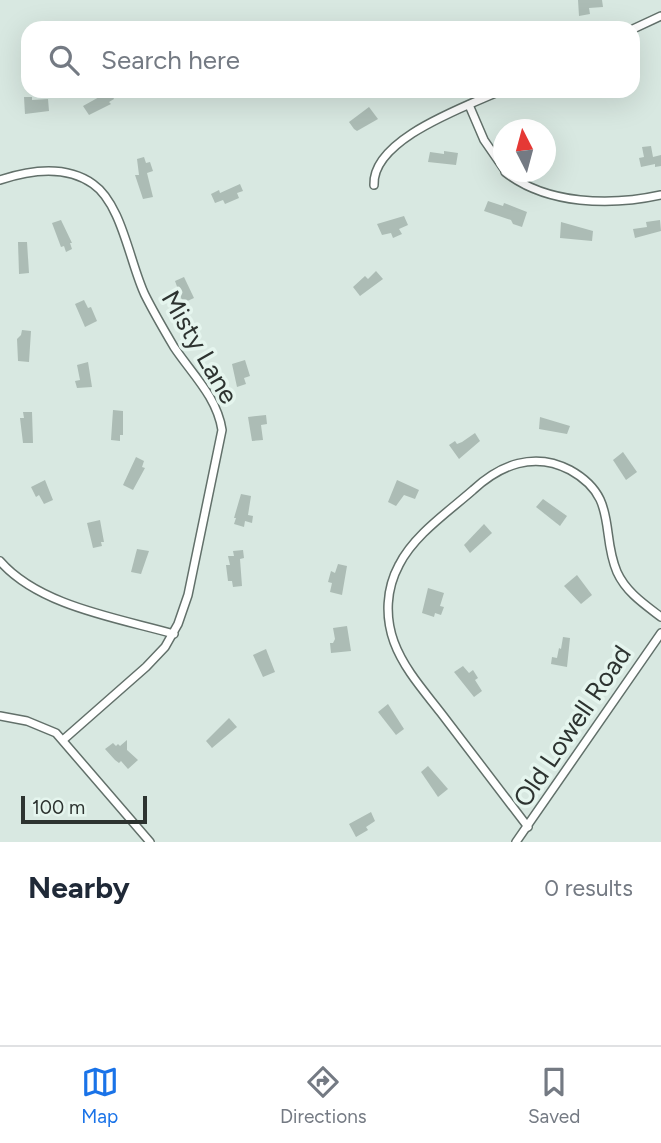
<!DOCTYPE html>
<html lang="en">
<head>
<meta charset="utf-8">
<style>
  body { margin:0; font-family:Figtree,sans-serif; background:#f2f2f3; color:#1f2937 }
  .compass { position:absolute; left:493px; top:119px; width:63px; height:63px; border-radius:50%; background:#fff; box-shadow:0 7px 28px #0002; rotate:354deg }
  .scale { position:absolute; left:21px; bottom:18px; width:126px; box-sizing:border-box; padding-left:7px; border:4px solid #2d3330; border-top:0; font-size:19px; line-height:24px; white-space:nowrap; color:#2d3330; -webkit-text-stroke:5px #e5f5ee; paint-order:stroke }
  .list { margin:0; padding:0; list-style:none }
  h2 { display:flex; justify-content:space-between; align-items:center; height:91px; margin:0; padding:0 28px; font-size:30px }
  h2 small { font-size:23px; font-weight:400; color:#747a83 }
  .icon { flex:none; width:38px; height:38px; fill:none; stroke:currentColor; stroke-width:2; stroke-linecap:round; stroke-linejoin:round }
  .map { position:relative; flex:none; width:661px; height:842px; overflow:hidden }
  .search { position:absolute; background:#fff; box-shadow:0 7px 28px #0002; left:21px; right:21px; top:21px; height:77px; display:flex; align-items:center; gap:18px; box-sizing:border-box; padding:0 24px; border-radius:21px; color:#747a83; font-size:26px }
  .sheet { height:203px; background:#fff }
  nav { display:flex; justify-content:space-around; align-items:center; box-sizing:border-box; height:98px; border-top:2px solid #e0e1e3; background:#fff; font-size:19px; color:#747a83 }
  nav a { display:grid; justify-items:center; gap:4px }
  nav .on { color:#1a73e8 }
  .map>svg:first-child { display:block }
  .building { fill:#acbcb5 }
  .lines { fill:none; stroke-linecap:round; stroke-linejoin:round }
  .minor-casing { stroke:#62706a; stroke-width:10 }
  .minor { stroke:#fff; stroke-width:7 }
  .labels { text-anchor:middle; stroke-width:7; stroke-linejoin:round; paint-order:stroke }
  .street-label { font-size:26px; fill:#2d3330; stroke:#e5f5ee }
</style>
</head>
<body>
<div class="map">
<svg width="661" height="842" viewBox="0 0 661 842">
  <rect width="100%" height="100%" fill="#d8e8e1"/>
  <!-- building -->
  <g class="building">
    <path d="M578,0H602L603,7L589,8L590,14L579,16Z"/>
    <path d="M110,91L114,99L109,102L111,104L89,115L83,106Z"/>
    <path d="M24,97H32V100L48,99L49,111L25,114Z"/>
    <path d="M369,107L378,119L357,131L354,129L349,122Z"/>
    <path d="M651,146L653,157L661,155V166L655,167V164L641,167L639,158L644,157L642,147Z"/>
    <path d="M444,151L458,153L456,165L428,162L430,152L444,154Z"/>
    <path d="M144,157L146,163L150,162L153,171L147,173L153,197L143,199L135,175H139L137,159Z"/>
    <path d="M240,184L243,191L237,193L239,198L225,204L223,200L215,203L211,194L219,190L220,193Z"/>
    <path d="M488,201L503,206L504,203L527,212L522,227L513,224L511,220L484,211Z"/>
    <path d="M404,216L408,225L399,229L402,234L393,238L391,233L382,235L377,224Z"/>
    <path d="M61,220L72,243H70L72,249L66,252L64,246L61,247L52,223Z"/>
    <path d="M660,220L661,231L635,238L633,229L647,227L646,222Z"/>
    <path d="M561,222L593,231L592,241L560,238Z"/>
    <path d="M18,242H27L29,273L19,274Z"/>
    <path d="M376,271L383,279L360,296L353,287L365,276L368,279Z"/>
    <path d="M184,277L194,298L183,303L175,281Z"/>
    <path d="M84,300L88,308L91,307L97,321L85,327L75,304Z"/>
    <path d="M22,330L31,331L29,362L18,361L17,339L21,335Z"/>
    <path d="M245,360L250,376L244,378L246,384L237,387L232,364Z"/>
    <path d="M88,362L92,387L77,388L75,381L80,380L77,365Z"/>
    <path d="M113,410L123,411V435H120V441L111,440Z"/>
    <path d="M23,412H32L33,443H23L20,418H24Z"/>
    <path d="M266,415L267,424L261,425L263,440L252,441L248,417Z"/>
    <path d="M540,417L570,426L567,434L539,429Z"/>
    <path d="M475,433L480,441L459,459L449,445L455,441L457,444L462,442Z"/>
    <path d="M623,452L637,472L626,480L613,460Z"/>
    <path d="M136,457L144,461L142,467L145,468L133,490L123,485Z"/>
    <path d="M45,480L53,500L44,504L39,495L36,497L31,487Z"/>
    <path d="M397,480L419,490L415,499L404,495L396,506L388,502Z"/>
    <path d="M241,494L251,496L248,515L253,516L252,523L245,521L244,527L234,524L236,518H234Z"/>
    <path d="M543,499L567,516L560,526L536,507Z"/>
    <path d="M100,520L104,542H101L102,546L93,548L87,523Z"/>
    <path d="M484,524L492,533L470,553L464,545Z"/>
    <path d="M137,549L149,551L141,574L131,572Z"/>
    <path d="M243,550L244,558L240,559L242,586L233,587L232,581H228L226,565H230L228,556H234L233,551Z"/>
    <path d="M338,564L347,566L342,595L330,592L332,583L328,582L331,571L335,573Z"/>
    <path d="M577,575L592,595L581,604L564,586Z"/>
    <path d="M428,588L444,593L440,606L444,607L441,615L435,613L434,617L422,613Z"/>
    <path d="M347,626L351,651L331,653L330,643H333L335,639L333,628Z"/>
    <path d="M563,637L570,638L567,667L551,664L552,657L557,658L559,648L561,649Z"/>
    <path d="M266,649L275,672L263,677L253,655Z"/>
    <path d="M463,666L469,673L473,670L478,678L475,680L482,691L474,697L454,672Z"/>
    <path d="M388,704L404,729L396,735L378,712Z"/>
    <path d="M229,718L237,727L212,748L206,741Z"/>
    <path d="M127,740V750L138,760L128,769L121,761L119,763L115,760L105,749L113,743L116,746L118,744L120,746Z"/>
    <path d="M428,766L448,789L438,797L421,772Z"/>
    <path d="M371,812L375,821L366,827L368,830L356,837L349,824Z"/>
  </g>
  <g class="lines">
    <!-- minor casing -->
    <g class="minor-casing">
      <g id="minor">
        <path d="M633,29L661,16"/>
        <path d="M469,105L484,140L504,169"/>
        <path d="M505,172C547,205 611,206 661,195"/>
        <path d="M0,180C30,170 66,165 93,184C122,204 130,264 145,295C154,313 164,330 174,347C192,374 217,397 222,430L188,595L178,624L165,647L146,667L63,740"/>
        <path d="M374,185C372,139 465,107 500,91"/>
        <path d="M0,561C39,606 118,618 174,634"/>
        <path d="M0,716L27,721L56,733L150,842"/>
        <path d="M528,827C499,789 470,751 441,713C424,691 404,669 394,642C385,617 386,589 399,565C414,535 448,512 473,490C500,465 534,451 570,470C619,497 600,533 617,572C626,592 644,604 661,617"/>
        <path d="M516,842L661,633"/>
      </g>
    </g>
    <!-- minor -->
    <use href="#minor" class="minor"/>
  </g>
  <g class="labels">
    <!-- street labels -->
    <g class="street-label">
      <text transform="translate(200 347) rotate(60)" y="9">Misty Lane</text>
      <text transform="translate(572 726) rotate(-56)" y="9">Old Lowell Road</text>
    </g>
  </g>
</svg>
<svg class="compass" viewBox="-18 -18 36 36"><path d="M0-13l5 13h-10z" fill="#e53935"/><path d="M0 13l5-13h-10z" fill="#747a83"/></svg>
<div class="scale">100 m</div>
<div class="search"><svg class="icon" aria-label="search" viewBox="0 0 24 24"><circle cx="10" cy="10" r="6"/><path d="M15 15l6 6"/></svg>Search here</div>
</div>
<section class="sheet">
<h2>Nearby<small>0 results</small></h2>
<ul class="list">
</ul>
</section>
<nav>
<a class="on"><svg class="icon" aria-label="map" viewBox="0 0 24 24"><path d="M3 6l6-2 6 2 6-2v14l-6 2-6-2-6 2zM9 4v14M15 6v14"/></svg>Map</a>
<a><svg class="icon" aria-label="directions" viewBox="0 0 24 24"><path d="M12 3l9 9-9 9-9-9zM9 14v-3h6M13 9l2 2-2 2"/></svg>Directions</a>
<a><svg class="icon" aria-label="saved" viewBox="0 0 24 24"><path d="M7 4h10v16l-5-4-5 4z"/></svg>Saved</a>
</nav>
</body>
</html>
